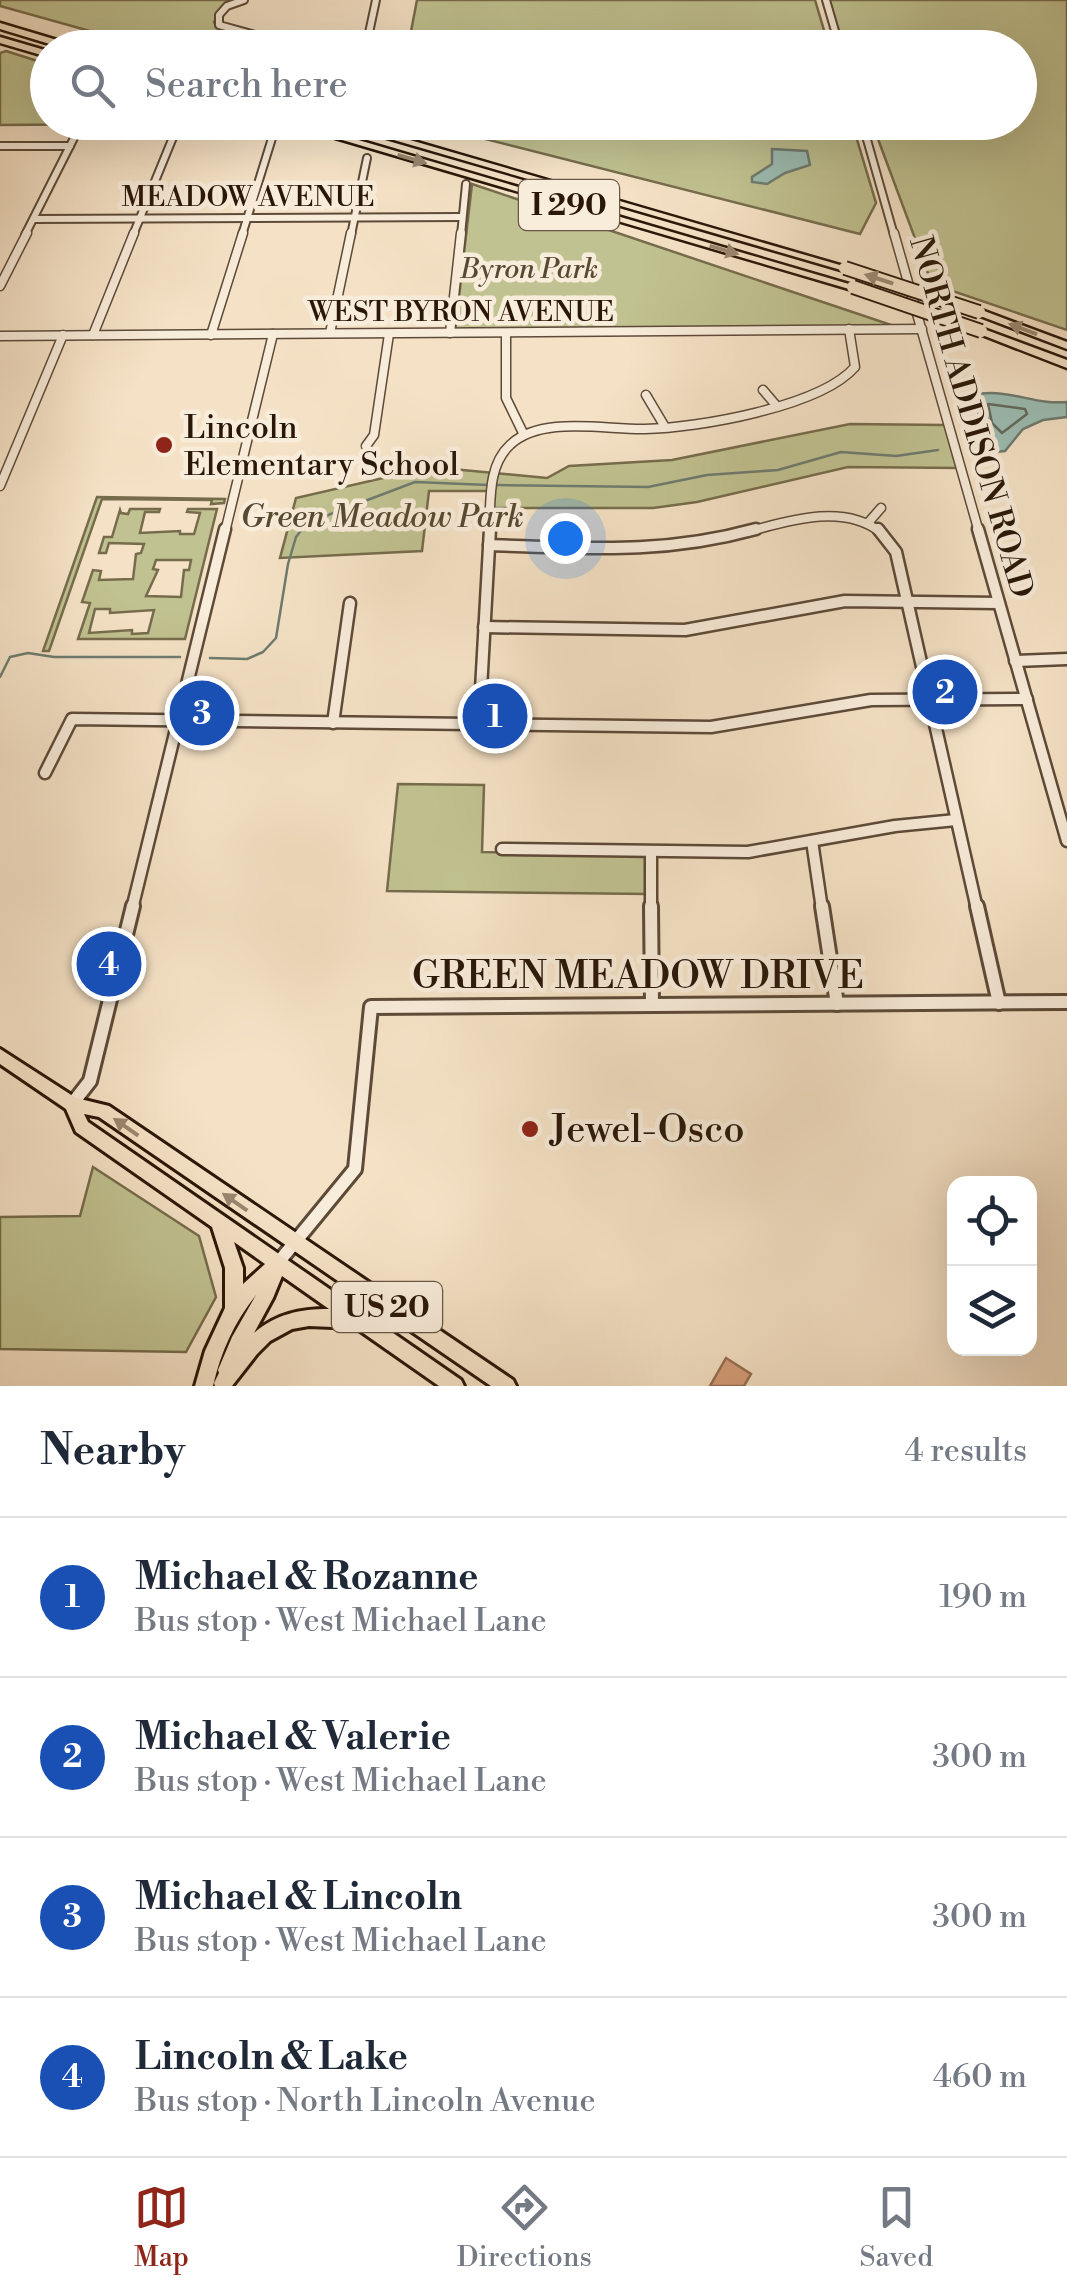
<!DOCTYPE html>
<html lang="en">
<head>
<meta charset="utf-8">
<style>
  body { margin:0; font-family:"Libre Bodoni",serif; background:#f6f6f7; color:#1f2937 }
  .controls { position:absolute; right:30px; bottom:30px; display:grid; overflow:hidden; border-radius:20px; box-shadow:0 10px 40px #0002 }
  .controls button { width:90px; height:90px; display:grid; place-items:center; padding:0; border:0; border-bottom:2px solid #e0e1e3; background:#fff; color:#1f2937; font:50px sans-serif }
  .you { position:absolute; left:565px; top:538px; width:35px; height:35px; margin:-25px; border:8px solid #fff; border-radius:50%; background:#1a73e8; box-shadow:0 0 0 15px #1a73e833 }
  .badge { display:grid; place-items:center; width:65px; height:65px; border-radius:50%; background:#8f2418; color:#fff; font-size:32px; font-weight:700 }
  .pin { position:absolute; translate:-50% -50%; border:5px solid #fff; box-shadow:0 2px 10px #0006 }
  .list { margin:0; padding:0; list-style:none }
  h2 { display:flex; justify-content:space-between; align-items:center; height:130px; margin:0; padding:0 40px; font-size:42px }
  h2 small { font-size:32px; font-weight:400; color:#747a83 }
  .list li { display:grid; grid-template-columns:65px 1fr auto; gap:30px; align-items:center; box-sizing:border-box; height:160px; padding:0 40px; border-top:2px solid #e0e1e3 }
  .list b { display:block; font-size:38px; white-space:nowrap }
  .list p { margin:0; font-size:32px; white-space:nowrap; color:#747a83 }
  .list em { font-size:32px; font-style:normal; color:#747a83 }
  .icon { flex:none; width:55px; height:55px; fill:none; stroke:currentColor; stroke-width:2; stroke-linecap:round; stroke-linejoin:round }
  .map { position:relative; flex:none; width:1067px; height:1386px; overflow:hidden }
  .search { position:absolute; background:#fff; box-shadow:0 10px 40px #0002; left:30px; right:30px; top:30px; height:110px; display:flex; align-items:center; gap:25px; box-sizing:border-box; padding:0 35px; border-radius:55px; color:#747a83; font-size:38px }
  .sheet { height:770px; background:#fff }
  nav { display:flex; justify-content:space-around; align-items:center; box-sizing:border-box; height:140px; border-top:2px solid #e0e1e3; background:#fff; font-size:28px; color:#747a83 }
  nav a { display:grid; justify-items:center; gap:5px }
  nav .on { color:#8f2418 }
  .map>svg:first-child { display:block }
  .green { fill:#c1c291; stroke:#766c4c; stroke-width:2.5; fill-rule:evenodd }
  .water { fill:#9cbeb4; stroke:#6e7b6f; stroke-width:2.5 }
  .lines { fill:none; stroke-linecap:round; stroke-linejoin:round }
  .shore { stroke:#636a5e; stroke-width:2.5 }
  .stream { stroke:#6e7b6f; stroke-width:2.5 }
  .building { fill:#d69e79; stroke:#966f55; stroke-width:2.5 }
  .minor-far3-casing { stroke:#5d4a38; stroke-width:10 }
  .minor-far2-casing { stroke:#5d4a38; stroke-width:11 }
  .minor-far1-casing { stroke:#5d4a38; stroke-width:15 }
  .minor-casing { stroke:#5d4a38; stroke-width:18 }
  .major-casing { stroke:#2a1708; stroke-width:6 }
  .highway-casing { stroke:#2a1708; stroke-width:5 }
  .minor-far3 { stroke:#f8ecda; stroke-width:6 }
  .minor-far2 { stroke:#f8ecda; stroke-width:8 }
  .minor-far1 { stroke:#f8ecda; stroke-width:10 }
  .minor { stroke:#f8ecda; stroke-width:12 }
  .major { fill:#f5e2c6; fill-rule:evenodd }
  .highway { fill:#f5e2c6; fill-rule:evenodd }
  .highway-bridge-casing { stroke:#2a1708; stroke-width:16; stroke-linecap:butt }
  .highway-bridge { stroke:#f5e2c6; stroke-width:12 }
  .oneway { fill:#9a8770 }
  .poi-dot { fill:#8f2418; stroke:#f8ecda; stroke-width:4 }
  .labels { text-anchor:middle; stroke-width:9; stroke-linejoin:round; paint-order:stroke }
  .far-street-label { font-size:28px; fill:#2a1708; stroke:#f8ecda }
  .far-park-label { font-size:28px; font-style:italic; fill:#574a31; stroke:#f8ecda }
  .shield { fill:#f8ecda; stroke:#685747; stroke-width:2.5 }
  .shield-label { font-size:30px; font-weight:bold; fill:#2a1708 }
  .street-label { font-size:32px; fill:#2a1708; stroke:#f8ecda }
  .poi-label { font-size:32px; fill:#2a1708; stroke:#f8ecda; text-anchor:start }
  .park-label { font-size:32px; font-style:italic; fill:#574a31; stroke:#f8ecda }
  .near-street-label { font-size:38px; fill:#2a1708; stroke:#f8ecda }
  .near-poi-label { font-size:38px; fill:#2a1708; stroke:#f8ecda; text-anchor:start }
</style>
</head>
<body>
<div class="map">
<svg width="1067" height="1386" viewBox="0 0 1067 1386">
  <rect width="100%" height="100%" fill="#f5e2c6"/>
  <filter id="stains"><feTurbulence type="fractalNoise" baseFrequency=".002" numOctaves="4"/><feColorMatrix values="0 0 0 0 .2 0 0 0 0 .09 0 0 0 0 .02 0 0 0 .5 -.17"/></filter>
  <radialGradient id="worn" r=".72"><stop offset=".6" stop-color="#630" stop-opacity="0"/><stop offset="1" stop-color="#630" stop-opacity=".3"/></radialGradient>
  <!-- green -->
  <g class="green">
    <path d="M0,0H228L214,22L216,26L292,47H147L0,6Z"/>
    <path d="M417,0H815L829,47H408Z"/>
    <path d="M827,0H1067V330L932,284L872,123L1020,122V48L845,47Z"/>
    <path d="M6,51L47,64L48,122L258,123L0,125V53Z"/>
    <path d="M422,123H852L876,203L860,234Z"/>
    <path d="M472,184L906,330L455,331Z"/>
    <path d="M850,424L946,425L958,468L848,467L697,502L653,508H493L494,491H429L422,551L280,558L296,498L431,467L547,478L569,466L672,460Z"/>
    <path d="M97,497L225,499L224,503L211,504L212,500L102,499L49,651H43Z"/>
    <path d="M130,509H160L159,512H145L140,533L180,531V534H194L200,513L187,512L188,509H217L185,639H78L90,603L82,602L93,570L101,571L99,580L133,579L136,554L141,553L144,544L109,543L106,553H99L104,537H112L120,510L121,513L128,514ZM156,560H191L189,570H184L181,597L146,596L158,570L153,569ZM95,609H110V613L154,610L148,633L132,634V630L89,633Z"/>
    <path d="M398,784L484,785L482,852L649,855L648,894L387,891Z"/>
    <path d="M93,1167L199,1236L216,1297L186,1352L0,1349V1217L80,1216Z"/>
  </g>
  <!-- water -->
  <g class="water">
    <path d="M772,149L807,151L810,165L785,173L767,184L752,182V177L772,164Z"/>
    <path d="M978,394C1010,389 1034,405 1067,402V417L1043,420L1023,429L1005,451L976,454L974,448L994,443L983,429L974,399Z"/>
  </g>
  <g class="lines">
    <!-- shore -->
    <path class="shore" d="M988,404L1025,409L1027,414L1002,433L992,423Z"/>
    <!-- stream -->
    <g class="stream">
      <path d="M496,485L648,487L707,475L778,470L841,452L896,456L938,450"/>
      <path d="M210,658L247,659L263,652L276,638L288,564L296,537L307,523L415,482L488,485"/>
      <path d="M0,677L10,657L28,653L54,657H180"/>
    </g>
  </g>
  <!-- building -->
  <path class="building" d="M726,1358L751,1374L744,1386H710Z"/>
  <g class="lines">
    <!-- minor-far3 casing -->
    <g class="minor-far3-casing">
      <g id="minor-far3">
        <path d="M244,0L227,6L219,15V25L302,48"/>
        <path d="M826,0L840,48"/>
        <path d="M366,47L376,0"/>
        <path d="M862,122L894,235"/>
        <path d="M0,146H70"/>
        <path d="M34,219L462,217"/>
        <path d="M25,235L79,128L85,125L264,126L273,135L242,235"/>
        <path d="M133,235L178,125"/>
        <path d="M351,235L367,158"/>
        <path d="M461,235L466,184"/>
      </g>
    </g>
    <!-- minor-far2 casing -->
    <g class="minor-far2-casing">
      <g id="minor-far2">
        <path d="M894,233L979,532"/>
        <path d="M0,286L27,233"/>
        <path d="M330,333L351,233"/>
        <path d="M450,333L461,233"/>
        <path d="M506,333V398L524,435"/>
        <path d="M93,335L134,233"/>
        <path d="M211,335L243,233"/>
        <path d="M0,336L922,329"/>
        <path d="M763,390L775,404"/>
        <path d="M646,395L665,427"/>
        <path d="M366,446L374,435L389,334"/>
        <path d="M0,486L63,335"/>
        <path d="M868,523L881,508"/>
        <path d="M225,532L273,334"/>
        <path d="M489,532C491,503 487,466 510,445C541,415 606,430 645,429C697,428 820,407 855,367L849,329"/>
        <path d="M747,532C788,521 843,503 880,532"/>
      </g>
    </g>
    <!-- minor-far1 casing -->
    <g class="minor-far1-casing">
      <g id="minor-far1">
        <path d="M878,529L896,552L977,909"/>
        <path d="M978,529L1067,841"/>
        <path d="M489,545C585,548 662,555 756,529"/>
        <path d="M484,627L685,630L845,601L998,603"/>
        <path d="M1015,661L1067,659"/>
        <path d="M333,723L350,603"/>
        <path d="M479,725L490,529"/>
        <path d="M45,773L72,719L711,727L871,700L1027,699"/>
        <path d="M812,841L822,909"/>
        <path d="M502,849L748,852L895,826L956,820"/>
        <path d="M651,852V909"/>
        <path d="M132,909L225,529"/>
      </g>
    </g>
    <!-- minor casing -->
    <g class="minor-casing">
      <g id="minor">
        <path d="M651,906L652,1005"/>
        <path d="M822,906L837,1004"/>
        <path d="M977,906L999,1003"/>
        <path d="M72,1104L90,1081L133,906"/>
        <path d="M277,1264L355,1169L371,1007L1067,1002"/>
      </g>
    </g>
    <!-- major casing -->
    <g class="major-casing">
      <path id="major" d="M0,1049L76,1098L109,1106L513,1380L516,1386H491L99,1117L84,1114L88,1122L461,1380L464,1386H439L356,1328L309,1326L292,1329L270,1341L257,1354L232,1386H215L214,1383L219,1373L218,1370L232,1337L256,1295C234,1323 221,1351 213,1386H195L205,1351L225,1308V1268L212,1227L76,1132L66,1109L0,1064ZM234,1242L265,1264L243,1284V1268ZM282,1276L329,1309C300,1309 276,1314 254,1333L273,1298Z"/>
    </g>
    <!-- highway casing -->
    <g class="highway-casing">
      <g id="highway">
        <path d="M0,23L77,46L78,48H63L0,29Z"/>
        <path d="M0,37L48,51V57L0,43Z"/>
        <path d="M281,122H297L859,287L857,289H849Z"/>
        <path d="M332,122H348L850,268L841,270Z"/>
        <path d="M979,309L1067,342V349L975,314V310Z"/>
        <path d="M981,328L1067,360V368L977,333V329Z"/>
      </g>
    </g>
    <!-- minor-far3 -->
    <use href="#minor-far3" class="minor-far3"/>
    <!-- minor-far2 -->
    <use href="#minor-far2" class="minor-far2"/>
    <!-- minor-far1 -->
    <use href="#minor-far1" class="minor-far1"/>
    <!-- minor -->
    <use href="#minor" class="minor"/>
    <!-- major -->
    <use href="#major" class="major"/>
    <!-- highway -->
    <use href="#highway" class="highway"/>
    <!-- highway-bridge casing -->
    <g class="highway-bridge-casing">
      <g id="highway-bridge">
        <path d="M845,268L979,312"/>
        <path d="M853,287L981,331"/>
      </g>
    </g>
    <!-- highway-bridge -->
    <use href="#highway-bridge" class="highway-bridge"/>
  </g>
  <!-- one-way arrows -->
  <defs><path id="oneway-solid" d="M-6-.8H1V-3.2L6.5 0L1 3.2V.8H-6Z" transform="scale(2.5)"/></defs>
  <g class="oneway">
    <use href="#oneway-solid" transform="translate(412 159) rotate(16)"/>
    <use href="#oneway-solid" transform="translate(724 250) rotate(16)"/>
    <use href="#oneway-solid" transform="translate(879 279) rotate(-162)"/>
    <use href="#oneway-solid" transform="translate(1023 329) rotate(-159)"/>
    <use href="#oneway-solid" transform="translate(126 1127) rotate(-145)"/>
    <use href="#oneway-solid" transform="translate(235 1202) rotate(-145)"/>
  </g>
  <!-- markers -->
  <g class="poi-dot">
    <circle cx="164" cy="445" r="10"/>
    <circle cx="530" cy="1129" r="10"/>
  </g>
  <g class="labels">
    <!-- far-street labels -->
    <g class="far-street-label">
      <text x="248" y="206">MEADOW AVENUE</text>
      <text x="461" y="321">WEST BYRON AVENUE</text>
    </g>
    <!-- far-park labels -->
    <g class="far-park-label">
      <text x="529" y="278">Byron Park</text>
    </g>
    <!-- shield labels -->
    <g class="shield">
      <rect x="519" y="180" width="100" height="50" rx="8"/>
      <rect x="332" y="1282" width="110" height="50" rx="8"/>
    </g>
    <g class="shield-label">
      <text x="569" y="215">I 290</text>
      <text x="387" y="1317">US 20</text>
    </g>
    <!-- street labels -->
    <g class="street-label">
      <text transform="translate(972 417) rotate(74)" y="11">NORTH ADDISON ROAD</text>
    </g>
    <!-- poi labels -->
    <g class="poi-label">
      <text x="184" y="438">Lincoln<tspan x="184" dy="37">Elementary School</tspan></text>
    </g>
    <!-- park labels -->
    <g class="park-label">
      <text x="382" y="527">Green Meadow Park</text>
    </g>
    <!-- near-street labels -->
    <g class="near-street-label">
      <text x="638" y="988">GREEN MEADOW DRIVE</text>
    </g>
    <!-- near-poi labels -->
    <g class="near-poi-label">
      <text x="550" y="1142">Jewel-Osco</text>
    </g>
  </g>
  <rect width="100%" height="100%" filter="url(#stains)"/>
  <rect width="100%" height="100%" fill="url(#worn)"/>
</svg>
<div class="controls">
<button><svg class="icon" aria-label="locate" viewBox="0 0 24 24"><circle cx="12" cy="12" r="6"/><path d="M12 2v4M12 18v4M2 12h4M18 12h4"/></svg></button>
<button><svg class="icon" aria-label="layers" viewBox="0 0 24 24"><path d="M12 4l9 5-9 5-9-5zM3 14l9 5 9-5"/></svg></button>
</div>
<div class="you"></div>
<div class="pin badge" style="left:495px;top:716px;background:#1a4fb4">1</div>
<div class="pin badge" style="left:945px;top:692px;background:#1a4fb4">2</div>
<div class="pin badge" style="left:202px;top:713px;background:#1a4fb4">3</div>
<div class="pin badge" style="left:109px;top:964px;background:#1a4fb4">4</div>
<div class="search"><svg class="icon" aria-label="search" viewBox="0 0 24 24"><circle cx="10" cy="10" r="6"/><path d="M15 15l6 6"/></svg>Search here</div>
</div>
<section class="sheet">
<h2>Nearby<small>4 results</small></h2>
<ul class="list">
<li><span class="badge" style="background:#1a4fb4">1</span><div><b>Michael &amp; Rozanne</b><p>Bus stop · West Michael Lane</p></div><em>190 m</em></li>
<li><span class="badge" style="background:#1a4fb4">2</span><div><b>Michael &amp; Valerie</b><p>Bus stop · West Michael Lane</p></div><em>300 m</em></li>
<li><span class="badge" style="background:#1a4fb4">3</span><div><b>Michael &amp; Lincoln</b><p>Bus stop · West Michael Lane</p></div><em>300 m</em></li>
<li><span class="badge" style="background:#1a4fb4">4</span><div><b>Lincoln &amp; Lake</b><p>Bus stop · North Lincoln Avenue</p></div><em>460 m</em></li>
</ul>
</section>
<nav>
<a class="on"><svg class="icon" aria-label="map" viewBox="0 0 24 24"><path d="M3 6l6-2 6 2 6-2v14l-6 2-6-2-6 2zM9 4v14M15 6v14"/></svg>Map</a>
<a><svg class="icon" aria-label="directions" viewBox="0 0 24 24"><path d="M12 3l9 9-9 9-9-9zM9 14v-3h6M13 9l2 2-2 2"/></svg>Directions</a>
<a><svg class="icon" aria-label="saved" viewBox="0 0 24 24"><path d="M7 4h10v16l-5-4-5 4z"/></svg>Saved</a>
</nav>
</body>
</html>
